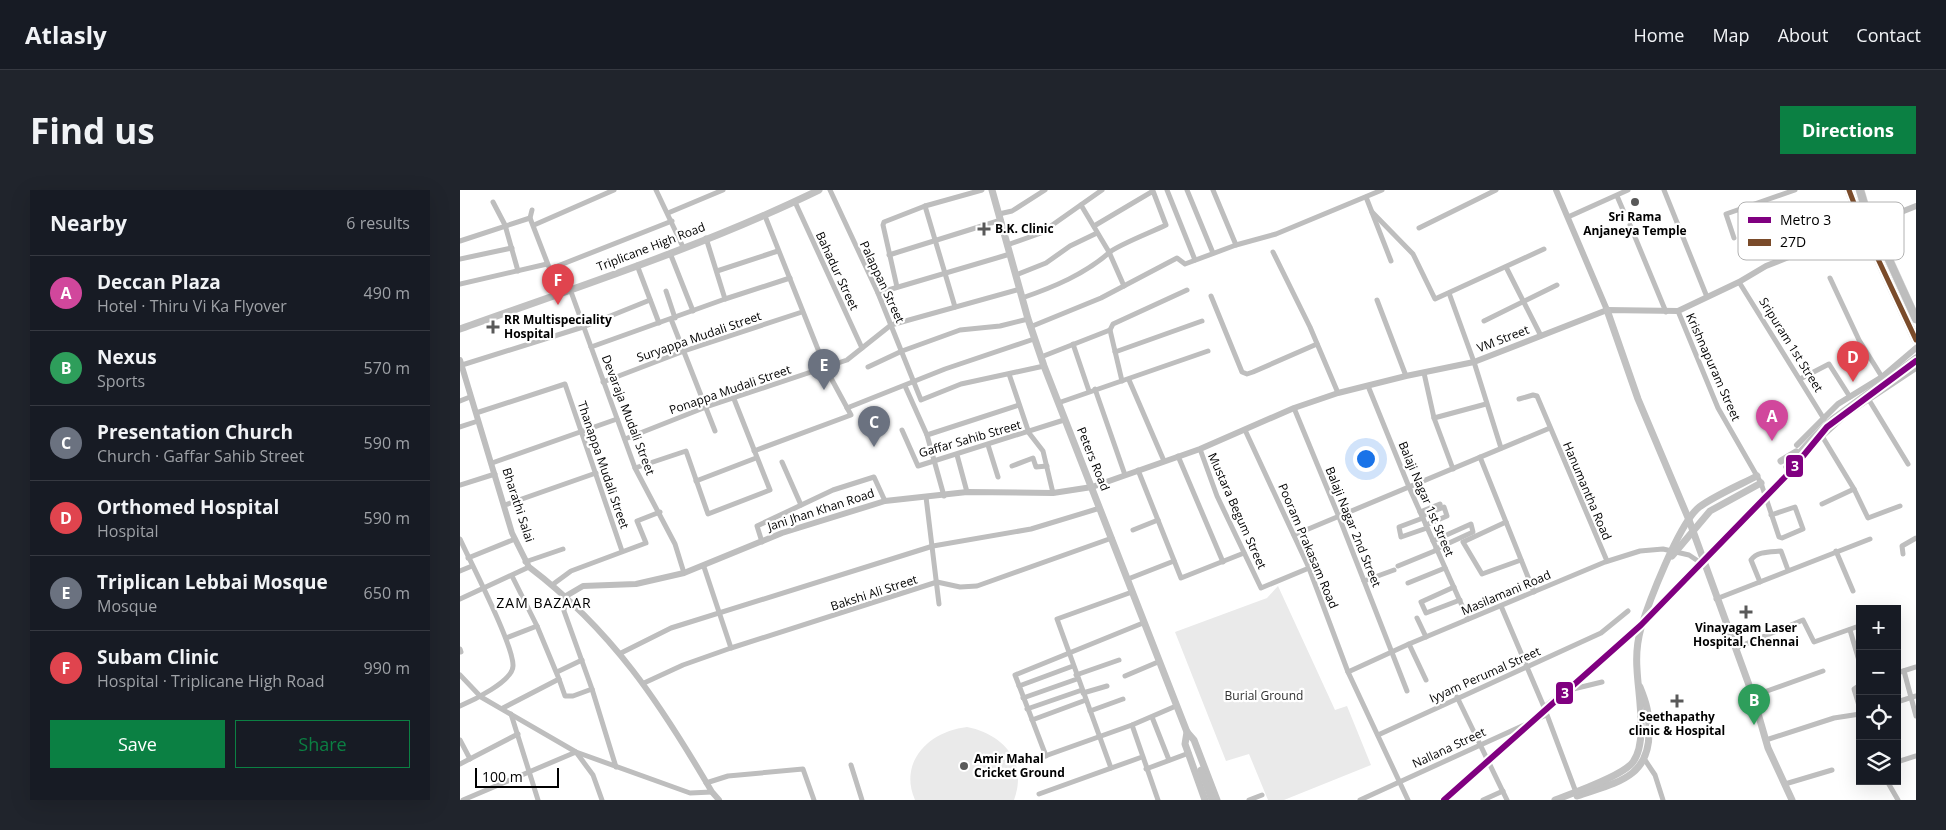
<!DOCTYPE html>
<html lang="en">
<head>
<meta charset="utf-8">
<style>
  body { margin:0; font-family:"Open Sans",sans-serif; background:#20242c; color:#f1f3f6 }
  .controls { position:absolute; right:15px; bottom:15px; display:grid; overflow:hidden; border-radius:0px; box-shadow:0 5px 20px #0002 }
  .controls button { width:45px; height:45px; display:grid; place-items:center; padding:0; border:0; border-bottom:1px solid #363941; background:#171b24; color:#f1f3f6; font:25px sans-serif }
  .scale { position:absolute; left:15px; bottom:12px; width:84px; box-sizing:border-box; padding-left:5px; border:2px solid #000; border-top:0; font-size:14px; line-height:18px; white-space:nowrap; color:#000; -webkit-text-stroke:4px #fff; paint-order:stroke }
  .you { position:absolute; left:905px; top:268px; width:18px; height:18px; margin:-12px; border:4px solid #fff; border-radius:50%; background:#1a73e8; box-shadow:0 0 0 8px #1a73e833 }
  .badge { display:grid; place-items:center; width:32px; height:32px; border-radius:50%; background:#0b8043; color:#fff; font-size:16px; font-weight:700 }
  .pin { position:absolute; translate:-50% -41px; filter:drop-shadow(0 1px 2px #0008) }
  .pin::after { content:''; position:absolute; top:26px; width:18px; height:15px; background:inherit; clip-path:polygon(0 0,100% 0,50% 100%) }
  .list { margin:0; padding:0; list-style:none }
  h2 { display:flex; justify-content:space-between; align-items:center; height:65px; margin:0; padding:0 20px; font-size:21px }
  h2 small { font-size:16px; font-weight:400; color:#9ea1a6 }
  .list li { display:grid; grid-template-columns:32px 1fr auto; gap:15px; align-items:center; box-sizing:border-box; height:75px; padding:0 20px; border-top:1px solid #363941 }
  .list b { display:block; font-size:19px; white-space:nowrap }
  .list p { margin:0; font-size:16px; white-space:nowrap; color:#9ea1a6 }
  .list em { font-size:16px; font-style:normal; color:#9ea1a6 }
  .actions { display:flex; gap:10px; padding:15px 20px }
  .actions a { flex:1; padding:11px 0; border:1px solid #0b8043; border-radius:0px; text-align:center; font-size:18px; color:#0b8043 }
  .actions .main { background:#0b8043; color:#fff }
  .icon { flex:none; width:28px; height:28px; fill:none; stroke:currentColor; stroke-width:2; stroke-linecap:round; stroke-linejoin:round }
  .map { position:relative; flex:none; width:1456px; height:610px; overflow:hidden; border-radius:0px }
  header { display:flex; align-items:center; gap:30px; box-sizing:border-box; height:70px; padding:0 25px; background:#171b24; border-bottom:1px solid #363941 }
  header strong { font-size:24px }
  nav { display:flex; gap:28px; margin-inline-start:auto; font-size:18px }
  .intro { display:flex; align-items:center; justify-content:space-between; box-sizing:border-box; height:120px; padding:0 30px }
  h1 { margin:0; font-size:35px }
  .button { padding:12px 22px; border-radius:0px; background:#0b8043; color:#fff; font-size:18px; font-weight:700 }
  main { display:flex; gap:30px; padding:0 30px }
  aside { flex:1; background:#171b24; border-radius:0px; box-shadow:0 5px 20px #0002 }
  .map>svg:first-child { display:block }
  .green { fill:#eaeaea }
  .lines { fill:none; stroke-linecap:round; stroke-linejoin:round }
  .primary-casing { stroke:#dbdbdb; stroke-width:9 }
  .minor { stroke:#bebebe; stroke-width:5 }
  .tertiary { stroke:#bebebe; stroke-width:6 }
  .secondary { stroke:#c1c1c1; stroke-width:7 }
  .primary { stroke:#bdbdbd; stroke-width:8 }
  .bus-1-casing { stroke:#fff; stroke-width:9 }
  .bus-1 { stroke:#7a4b2a; stroke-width:5 }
  .metro-1-casing { stroke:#fff; stroke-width:10 }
  .metro-1 { stroke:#800080; stroke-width:6 }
  .poi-dot { fill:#595959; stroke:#fff; stroke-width:2 }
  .labels { text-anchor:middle; stroke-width:4.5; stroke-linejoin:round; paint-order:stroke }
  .poi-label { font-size:12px; font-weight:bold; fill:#000; stroke:#fff }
  .street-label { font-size:12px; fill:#000; stroke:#fff }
  .park-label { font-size:12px; fill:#2f2f2f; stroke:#fff }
  .neighbourhood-label { font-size:14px; letter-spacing:1px; fill:#000; stroke:#fff }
  .key { fill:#fff; stroke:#b2b2b2; stroke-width:1 }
  .key-label { font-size:14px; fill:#000 }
  .line-badge { stroke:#fff; stroke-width:2 }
  .badge-label { font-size:14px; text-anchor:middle; font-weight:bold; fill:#fff }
</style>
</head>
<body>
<header>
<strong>Atlasly</strong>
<nav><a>Home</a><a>Map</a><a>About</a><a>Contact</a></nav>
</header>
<div class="intro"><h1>Find us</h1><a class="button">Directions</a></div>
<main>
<aside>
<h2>Nearby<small>6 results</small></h2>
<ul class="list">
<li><span class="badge" style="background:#d1479c">A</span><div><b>Deccan Plaza</b><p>Hotel · Thiru Vi Ka Flyover</p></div><em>490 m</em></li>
<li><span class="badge" style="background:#2e9e5b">B</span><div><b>Nexus</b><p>Sports</p></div><em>570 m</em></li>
<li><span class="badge" style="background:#6b7280">C</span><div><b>Presentation Church</b><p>Church · Gaffar Sahib Street</p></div><em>590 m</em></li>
<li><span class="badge" style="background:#e0444e">D</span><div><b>Orthomed Hospital</b><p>Hospital</p></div><em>590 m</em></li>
<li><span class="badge" style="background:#6b7280">E</span><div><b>Triplican Lebbai Mosque</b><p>Mosque</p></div><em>650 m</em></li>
<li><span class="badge" style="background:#e0444e">F</span><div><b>Subam Clinic</b><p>Hospital · Triplicane High Road</p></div><em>990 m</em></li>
</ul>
<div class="actions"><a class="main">Save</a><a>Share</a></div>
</aside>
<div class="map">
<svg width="1456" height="610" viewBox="0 0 1456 610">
  <rect width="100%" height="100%" fill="#fff"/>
  <!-- green -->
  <g class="green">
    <path d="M818,396L875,520L887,516L911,575L824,610H808L789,564L766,571L715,442L807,408Z"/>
    <path d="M507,537C543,544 568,572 554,610H455C438,571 470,541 507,537Z"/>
  </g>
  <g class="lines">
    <!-- primary casing -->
    <g class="primary-casing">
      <g id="primary">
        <path d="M1389,0L1403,37L1456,150"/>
        <path d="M1400,0L1405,17L1456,129"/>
      </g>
    </g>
    <!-- minor -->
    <g class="minor">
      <path d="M196,0L223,57"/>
      <path d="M370,0L418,103L461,210L501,194L584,176"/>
      <path d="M707,0L735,70"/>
      <path d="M727,0L753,63"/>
      <path d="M753,0L776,55"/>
      <path d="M1204,0L1247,107"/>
      <path d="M1157,6L1163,20"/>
      <path d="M906,7L931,71"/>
      <path d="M33,12L45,35L58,81"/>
      <path d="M335,12L402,158"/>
      <path d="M621,15L649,62L664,96"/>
      <path d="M465,16L495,117"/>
      <path d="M72,20L70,28L99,103"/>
      <path d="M912,22L953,64L975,109L1084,59"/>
      <path d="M208,23L263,0"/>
      <path d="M539,24L552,21L585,0"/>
      <path d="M1108,27L1168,0"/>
      <path d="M74,35L154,0"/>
      <path d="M1170,35L1206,122"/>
      <path d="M959,38L1036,0"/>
      <path d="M246,48L265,109"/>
      <path d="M1274,48L1266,24L1335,0"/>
      <path d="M0,51L70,28"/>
      <path d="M547,55L581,43L642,0"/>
      <path d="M813,62L850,137L878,203"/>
      <path d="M210,63L233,121"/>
      <path d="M429,65L541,30"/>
      <path d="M0,69L52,58"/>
      <path d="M177,75L199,133"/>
      <path d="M1046,77L1081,146"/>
      <path d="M90,79L212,31"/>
      <path d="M257,81L318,61"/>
      <path d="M556,85L586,73L610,56L637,43"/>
      <path d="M1370,88L1399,150L1422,187"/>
      <path d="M1279,92L1364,229"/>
      <path d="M0,94L87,74"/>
      <path d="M437,97L423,35L424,32L465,16L522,0"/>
      <path d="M110,99L175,278L215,354L224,383"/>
      <path d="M206,101L215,128"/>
      <path d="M418,103L550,64"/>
      <path d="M989,103L1014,172L1041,258"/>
      <path d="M751,106L782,182L787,184L793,182L857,154"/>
      <path d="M562,108C594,97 625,84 650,62C658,55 694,41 706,35L693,1L634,36"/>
      <path d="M917,110L946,186"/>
      <path d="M1218,121L1258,218L1301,293L1319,347L1322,348L1343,339L1335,317L1311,325"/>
      <path d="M211,129L255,241"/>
      <path d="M1024,131L1097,95"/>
      <path d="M570,137L641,108L717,68L725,74L776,55L816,44L922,0"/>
      <path d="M650,140L662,191"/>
      <path d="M613,154L629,201"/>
      <path d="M131,157L265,109L330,88"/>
      <path d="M655,162L742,131"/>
      <path d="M581,167L650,140L653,134L727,100"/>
      <path d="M2,175L123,137L190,110"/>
      <path d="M408,177L442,161L500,140L540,136L568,129"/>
      <path d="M964,183L974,228L993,279"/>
      <path d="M549,184L569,243L583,261L593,303"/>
      <path d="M1340,189L1369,174L1390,207"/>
      <path d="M669,190L704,271"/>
      <path d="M143,192L224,161L342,122"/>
      <path d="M445,196L467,245L484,306"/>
      <path d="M908,196L949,297L1008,429"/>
      <path d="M635,199L665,285"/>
      <path d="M1059,209L1073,205L1077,206L1147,371"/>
      <path d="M1409,210L1448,274"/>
      <path d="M0,211L10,207"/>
      <path d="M598,213L748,161"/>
      <path d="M387,218L485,179L574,149"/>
      <path d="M834,218L879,327L947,501"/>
      <path d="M16,223L105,194L162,361"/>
      <path d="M974,228L1026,214"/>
      <path d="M0,237L18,231"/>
      <path d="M442,240L458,276L604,230"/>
      <path d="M785,240L849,378L888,482L948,610"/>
      <path d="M467,245L559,215"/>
      <path d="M1362,246L1394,299L1408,328L1440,316"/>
      <path d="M165,249L246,217L387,170L431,135L560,99"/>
      <path d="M528,255L538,287"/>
      <path d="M740,259L757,306L801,398L849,378"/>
      <path d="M294,261L391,225L365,177L305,26"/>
      <path d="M497,265L507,302"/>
      <path d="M718,266L763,372"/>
      <path d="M1020,267L1074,402"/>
      <path d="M322,272L341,315"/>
      <path d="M32,273L157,229"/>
      <path d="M552,276L573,268L576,277L587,276"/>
      <path d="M175,278L226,261L248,324L310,300L274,209"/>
      <path d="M678,280L721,388L784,363"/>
      <path d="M236,291L296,268"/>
      <path d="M0,295L35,284"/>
      <path d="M466,307L479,414"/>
      <path d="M1362,314L1394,299"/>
      <path d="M45,315L136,283"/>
      <path d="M960,322L980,314"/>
      <path d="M962,326L984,317L987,326L966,335"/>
      <path d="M963,328L939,337L941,347L967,338"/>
      <path d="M1046,332L1003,352L1022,384L1061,370"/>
      <path d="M673,340L698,330"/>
      <path d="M834,345L1090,238"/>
      <path d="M0,349C11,373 54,456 53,476C53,491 12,511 0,516"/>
      <path d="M973,351L1011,334L1013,342L976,359"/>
      <path d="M302,352L297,336L373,300L414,287L425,311"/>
      <path d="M1376,361L1393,401"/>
      <path d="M1443,364L1442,356L1456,348"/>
      <path d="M8,368L55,349"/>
      <path d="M65,372L103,359"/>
      <path d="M938,376L977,360"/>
      <path d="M244,377L271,458"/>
      <path d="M0,381L12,376"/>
      <path d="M668,389L714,371"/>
      <path d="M904,391L934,380"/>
      <path d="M1300,392L1291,370C1297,361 1311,362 1321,361L1328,380"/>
      <path d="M948,393L985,378"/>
      <path d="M92,395L111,381L186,353L177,331L200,322"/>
      <path d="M994,397L961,412L966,423L1000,410"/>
      <path d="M106,406L104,421L132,499L156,577"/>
      <path d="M0,409L69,377"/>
      <path d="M1256,409L1410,349"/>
      <path d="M1041,416L1084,517L1117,605"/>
      <path d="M957,428L966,447"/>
      <path d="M1390,440L1400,474"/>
      <path d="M46,448L77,436"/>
      <path d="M949,454L966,490"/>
      <path d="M1276,458L1343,430L1354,452L1399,436"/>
      <path d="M0,459L1,462"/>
      <path d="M161,463L211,438L473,356L571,339L640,318"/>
      <path d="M1444,481L1456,526"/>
      <path d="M97,482L122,470"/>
      <path d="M888,482L949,454L1145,372L1180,361L1203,359L1229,365L1244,375"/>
      <path d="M1437,483L1456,477"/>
      <path d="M0,485L21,507L116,562L230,603L252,602"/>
      <path d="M616,485L659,470"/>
      <path d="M665,486L698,472"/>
      <path d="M99,489L105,506H113L132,499"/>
      <path d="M184,493L223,475L271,458L477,392L500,397L517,396L652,348"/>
      <path d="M1400,495L1394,499L1400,519"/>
      <path d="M559,496L613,476"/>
      <path d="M623,503L647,496"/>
      <path d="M1293,506L1363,481"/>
      <path d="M997,507L1047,610"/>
      <path d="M563,508L617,489"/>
      <path d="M1437,512L1456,506"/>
      <path d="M1084,517L1105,501L1142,492"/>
      <path d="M43,518L99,489L77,436L52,386"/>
      <path d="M567,519L622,500"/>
      <path d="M630,521L663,509"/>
      <path d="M51,524L78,610"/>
      <path d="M692,527L709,570"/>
      <path d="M572,530L626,510"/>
      <path d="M672,535L698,610"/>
      <path d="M918,545L1141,443L1168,421"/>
      <path d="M0,550L10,569"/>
      <path d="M1306,550L1374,528L1400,524"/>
      <path d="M586,566L555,485L683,433"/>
      <path d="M1185,570L1195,585L1203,610"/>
      <path d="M568,572L672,535L716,516"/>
      <path d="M1437,572L1456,566"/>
      <path d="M0,574L58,544"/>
      <path d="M391,575L402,610"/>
      <path d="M651,578L597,429L672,402"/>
      <path d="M686,579L729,563"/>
      <path d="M1427,591L1438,610"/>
      <path d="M246,593L268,586L343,579L354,610"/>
      <path d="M1325,594L1372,580"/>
      <path d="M579,604L682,567"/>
      <path d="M3,610L116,562L133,585L142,610"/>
      <path d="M789,610L802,605"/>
      <path d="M900,610L1086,525"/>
      <path d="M1023,610L1043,601"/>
    </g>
    <!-- tertiary -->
    <g class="tertiary">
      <path d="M1096,0L1147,120"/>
      <path d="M0,170L52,343L69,377C152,440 200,513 252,602L259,610"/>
      <path d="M1337,255L1378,214L1422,187L1456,158"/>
      <path d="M1333,273L1385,225L1456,178"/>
      <path d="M106,406L123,396L176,394L224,383L322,343L425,311L507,302L593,303L632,297L740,259L834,218L878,203L946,186L1014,172L1147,120L1218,121L1279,92L1306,76L1456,16"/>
    </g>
    <!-- secondary -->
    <g class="secondary">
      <path d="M532,0L568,129L584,176L727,542L734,550L757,610"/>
      <path d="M1147,120L1178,209L1229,330L1293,506L1308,558L1332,610"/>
      <path d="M0,139C120,96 244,56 359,0"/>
      <path d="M1321,271L1336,262"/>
      <path d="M1327,277L1353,248L1373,229L1456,168"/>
      <path d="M1212,366L1250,321L1301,293"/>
      <path d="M727,542L725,554L745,610"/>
      <path d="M741,580L752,610"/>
      <path d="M1117,606C1154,593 1190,589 1189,541C1189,523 1187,514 1180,497"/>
      <path d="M1095,610C1113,603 1163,586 1173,572C1188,552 1178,504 1177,479C1176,465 1177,452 1181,438C1189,411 1218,337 1237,319C1249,308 1282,294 1297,286"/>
    </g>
    <!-- primary -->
    <use href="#primary" class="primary"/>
    <!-- bus-1 casing -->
    <g class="bus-1-casing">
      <path id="bus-1" d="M1389,0L1403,37L1456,150"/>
    </g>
    <!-- bus-1 -->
    <use href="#bus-1" class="bus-1"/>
    <!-- metro-1 casing -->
    <g class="metro-1-casing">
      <path id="metro-1" d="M984,610L1181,435L1329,283L1367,237L1456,171"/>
    </g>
    <!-- metro-1 -->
    <use href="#metro-1" class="metro-1"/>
  </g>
  <!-- markers -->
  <g class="poi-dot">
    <circle cx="1175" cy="12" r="5"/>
    <path d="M521.5 31.5h5v5h5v5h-5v5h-5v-5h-5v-5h5z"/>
    <path d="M30.5 129.5h5v5h5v5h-5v5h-5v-5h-5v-5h5z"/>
    <path d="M1283.5 414.5h5v5h5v5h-5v5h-5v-5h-5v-5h5z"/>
    <path d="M1214.5 503.5h5v5h5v5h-5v5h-5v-5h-5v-5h5z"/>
    <circle cx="504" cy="576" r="5"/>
  </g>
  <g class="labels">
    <!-- poi labels -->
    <g class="poi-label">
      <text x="1175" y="31">Sri Rama<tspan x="1175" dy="14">Anjaneya Temple</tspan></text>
      <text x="535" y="43" text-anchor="start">B.K. Clinic</text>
      <text x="44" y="134" text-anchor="start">RR Multispeciality<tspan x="44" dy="14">Hospital</tspan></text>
      <text x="1286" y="442">Vinayagam Laser<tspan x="1286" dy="14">Hospital, Chennai</tspan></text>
      <text x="1217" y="531">Seethapathy<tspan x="1217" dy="14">clinic &amp; Hospital</tspan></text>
      <text x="514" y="573" text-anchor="start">Amir Mahal<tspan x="514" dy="14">Cricket Ground</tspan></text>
    </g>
    <!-- street labels -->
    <g class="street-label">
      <text transform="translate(191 57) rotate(-21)" y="4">Triplicane High Road</text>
      <text transform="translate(377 81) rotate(65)" y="4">Bahadur Street</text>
      <text transform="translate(422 92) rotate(65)" y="4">Palappan Street</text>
      <text transform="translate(239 147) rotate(-19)" y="4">Suryappa Mudali Street</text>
      <text transform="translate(1043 149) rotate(-21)" y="4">VM Street</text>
      <text transform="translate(1331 155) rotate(58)" y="4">Sripuram 1st Street</text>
      <text transform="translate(1253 177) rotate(66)" y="4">Krishnapuram Street</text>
      <text transform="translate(270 200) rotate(-19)" y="4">Ponappa Mudali Street</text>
      <text transform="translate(168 225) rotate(69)" y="4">Devaraja Mudali Street</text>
      <text transform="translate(510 249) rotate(-16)" y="4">Gaffar Sahib Street</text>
      <text transform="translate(633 269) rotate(68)" y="4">Peters Road</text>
      <text transform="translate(143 275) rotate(71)" y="4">Thanappa Mudali Street</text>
      <text transform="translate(1127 301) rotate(67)" y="4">Hanumantha Road</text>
      <text transform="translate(966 309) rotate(67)" y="4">Balaji Nagar 1st Street</text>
      <text transform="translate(58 315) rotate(72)" y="4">Bharathi Salai</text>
      <text transform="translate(361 320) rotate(-18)" y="4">Jani Jhan Khan Road</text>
      <text transform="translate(777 321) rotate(66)" y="4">Mustara Begum Street</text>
      <text transform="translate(893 337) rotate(68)" y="4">Balaji Nagar 2nd Street</text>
      <text transform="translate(848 356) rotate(67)" y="4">Pooram Prakasam Road</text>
      <text transform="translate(414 403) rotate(-18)" y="4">Bakshi Ali Street</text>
      <text transform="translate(1046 403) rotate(-23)" y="4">Masilamani Road</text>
      <text transform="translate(1025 485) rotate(-24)" y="4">Iyyam Perumal Street</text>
      <text transform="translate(989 558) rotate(-25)" y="4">Nallana Street</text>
    </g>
    <!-- park labels -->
    <g class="park-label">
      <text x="804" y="510">Burial Ground</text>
    </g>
    <!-- neighbourhood labels -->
    <g class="neighbourhood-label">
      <text x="84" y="418">ZAM BAZAAR</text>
    </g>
  </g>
  <!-- legend -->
  <rect x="1278" y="12" width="166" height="58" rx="8" class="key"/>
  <rect x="1288" y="27" width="23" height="6" fill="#800080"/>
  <rect x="1288" y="49" width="23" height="7" fill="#7a4b2a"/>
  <g class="key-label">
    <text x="1320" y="35">Metro 3</text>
    <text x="1320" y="57">27D</text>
  </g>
  <g class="line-badge">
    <rect x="1325" y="264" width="19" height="24" rx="5" fill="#800080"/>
    <rect x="1095" y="491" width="19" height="24" rx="5" fill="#800080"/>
  </g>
  <g class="badge-label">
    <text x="1335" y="281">3</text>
    <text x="1105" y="508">3</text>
  </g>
</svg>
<div class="controls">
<button>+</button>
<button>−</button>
<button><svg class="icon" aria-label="locate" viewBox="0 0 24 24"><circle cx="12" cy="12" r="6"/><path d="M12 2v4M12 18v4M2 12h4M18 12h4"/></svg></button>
<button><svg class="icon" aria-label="layers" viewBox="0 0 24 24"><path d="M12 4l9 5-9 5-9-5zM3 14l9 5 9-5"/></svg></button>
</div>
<div class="scale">100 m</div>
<div class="you"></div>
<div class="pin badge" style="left:1312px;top:251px;background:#d1479c">A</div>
<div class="pin badge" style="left:1294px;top:535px;background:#2e9e5b">B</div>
<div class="pin badge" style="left:414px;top:257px;background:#6b7280">C</div>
<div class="pin badge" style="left:1393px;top:192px;background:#e0444e">D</div>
<div class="pin badge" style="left:364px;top:200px;background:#6b7280">E</div>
<div class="pin badge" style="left:98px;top:115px;background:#e0444e">F</div>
</div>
</main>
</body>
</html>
